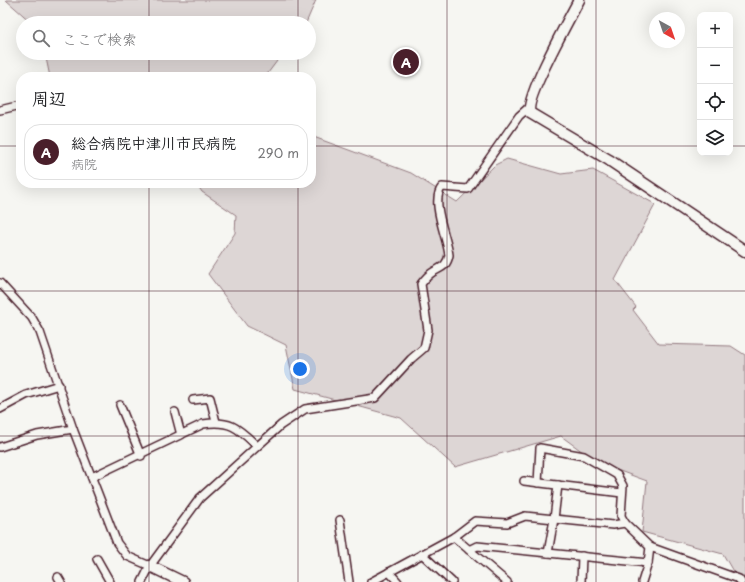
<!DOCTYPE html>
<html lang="ja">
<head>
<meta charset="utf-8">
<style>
  body { margin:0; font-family:"Playpen Sans","Klee One",sans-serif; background:#f6f6f6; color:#202124 }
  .controls { position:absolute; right:12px; top:12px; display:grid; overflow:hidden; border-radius:8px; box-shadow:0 4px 16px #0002 }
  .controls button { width:36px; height:36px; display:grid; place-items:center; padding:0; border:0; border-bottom:1px solid #e0e0e0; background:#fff; color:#202124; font:20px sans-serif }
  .compass { position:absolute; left:649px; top:12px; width:36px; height:36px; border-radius:50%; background:#fff; box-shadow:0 4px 16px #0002; rotate:140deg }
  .you { position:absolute; left:300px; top:369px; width:14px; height:14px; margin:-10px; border:3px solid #fff; border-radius:50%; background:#1a73e8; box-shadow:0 0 0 6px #1a73e833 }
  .badge { display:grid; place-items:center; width:26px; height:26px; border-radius:50%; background:#4a1f2b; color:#fff; font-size:13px; font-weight:700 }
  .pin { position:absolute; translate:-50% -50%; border:2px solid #fff; box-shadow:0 1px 4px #0006 }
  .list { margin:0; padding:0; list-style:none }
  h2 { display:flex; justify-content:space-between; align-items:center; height:52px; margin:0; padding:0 16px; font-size:17px }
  h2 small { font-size:13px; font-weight:400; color:#757577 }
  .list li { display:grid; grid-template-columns:26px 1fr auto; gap:12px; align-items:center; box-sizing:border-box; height:56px; margin:0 8px 8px; padding:0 8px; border:1px solid #e0e0e0; border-radius:16px }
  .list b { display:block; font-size:15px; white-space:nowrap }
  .list p { margin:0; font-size:13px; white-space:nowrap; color:#757577 }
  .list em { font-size:13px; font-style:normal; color:#757577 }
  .icon { flex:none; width:22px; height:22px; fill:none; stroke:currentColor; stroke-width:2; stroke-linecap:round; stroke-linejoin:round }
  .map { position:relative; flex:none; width:745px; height:582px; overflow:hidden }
  .search { position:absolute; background:#fff; box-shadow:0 4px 16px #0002; left:16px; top:16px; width:300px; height:44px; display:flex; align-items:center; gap:10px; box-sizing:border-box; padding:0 14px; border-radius:22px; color:#757577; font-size:15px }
  .panel { position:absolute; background:#fff; box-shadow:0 4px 16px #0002; left:16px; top:72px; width:300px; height:116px; border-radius:16px }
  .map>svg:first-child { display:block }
  .green { fill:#ddd6d5; stroke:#947a80 }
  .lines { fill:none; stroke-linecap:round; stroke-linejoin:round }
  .street-casing { stroke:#4a1f2b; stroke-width:10 }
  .secondary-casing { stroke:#4a1f2b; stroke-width:13 }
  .street { stroke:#f6f6f2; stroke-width:7 }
  .secondary { stroke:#f6f6f2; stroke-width:10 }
  .grid { fill:none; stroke:#4a1f2b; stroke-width:1; stroke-opacity:0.55 }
</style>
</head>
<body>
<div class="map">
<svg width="745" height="582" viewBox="0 0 745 582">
  <rect width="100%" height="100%" fill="#f6f6f2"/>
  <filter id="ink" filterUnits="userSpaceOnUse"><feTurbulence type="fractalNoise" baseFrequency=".025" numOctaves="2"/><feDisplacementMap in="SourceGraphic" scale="8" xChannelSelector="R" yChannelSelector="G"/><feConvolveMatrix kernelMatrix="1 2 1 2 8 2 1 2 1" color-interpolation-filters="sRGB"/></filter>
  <g filter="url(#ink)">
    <!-- green -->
    <g class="green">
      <path d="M6,0H316L306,23H32Z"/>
      <path d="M45,53H283L265,77H50Z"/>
      <path d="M311,136L411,173L457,202L495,165L507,159L561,174L593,170L653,203L655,205L615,280L636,307L633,310L659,344L731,346L745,355V582H739L723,554L642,532L647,481L598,463L561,436L455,467L401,418L295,389L286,345L247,326L208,274L235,233L236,215L202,192L196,183H311Z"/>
    </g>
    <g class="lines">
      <!-- street casing -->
      <g class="street-casing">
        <g id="street">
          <path d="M0,110L21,105"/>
          <path d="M0,283L32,318L40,332L73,429L117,543L127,556L150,566"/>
          <path d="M193,400L210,398L216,422"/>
          <path d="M120,405L141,456"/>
          <path d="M0,409L26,395L59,385"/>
          <path d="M175,412L181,435"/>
          <path d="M0,447L37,435L73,429"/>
          <path d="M92,477L203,424C231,420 238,428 257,446"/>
          <path d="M524,481L622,493"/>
          <path d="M538,483L540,448L584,456L617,475L623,486L621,516L625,523L650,547L739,579L741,582"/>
          <path d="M340,520L349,582"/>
          <path d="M454,537L507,582"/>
          <path d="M469,550L477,546L648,563"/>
          <path d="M548,553L554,519L558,485"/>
          <path d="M422,554L452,582"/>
          <path d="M97,559L110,582"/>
          <path d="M389,572L398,582"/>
          <path d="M58,577L61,582"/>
          <path d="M142,582L150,566L200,498L281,425L305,409L375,398L411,359L424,348L428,330L421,284C424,280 428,275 433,272C442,267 447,266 449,255C447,237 430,201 442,187L468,189L519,116L528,108"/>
          <path d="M371,582L454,537L475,521L507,523L525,516L613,525L625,523"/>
          <path d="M581,582L582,556"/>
          <path d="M642,582L648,563L650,547"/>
        </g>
      </g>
      <!-- secondary casing -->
      <g class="secondary-casing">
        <g id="secondary">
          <path d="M579,0C570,17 524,100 530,113L609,160L745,251"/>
          <path d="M150,566L183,582"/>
        </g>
      </g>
      <!-- street -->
      <use href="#street" class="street"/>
      <!-- secondary -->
      <use href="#secondary" class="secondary"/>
    </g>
  </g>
  <!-- grid -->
  <path class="grid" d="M149,0V23M298,0V23M447,0V582M596,0V582M149,53V77M298,53V77M0,146H21M311,146H700M730,146H745M149,183V582M298,183V582M0,291H745M0,436H745"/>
</svg>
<div class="controls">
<button>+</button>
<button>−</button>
<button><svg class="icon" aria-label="locate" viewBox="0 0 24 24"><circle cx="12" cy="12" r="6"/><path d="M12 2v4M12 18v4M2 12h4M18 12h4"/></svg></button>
<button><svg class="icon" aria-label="layers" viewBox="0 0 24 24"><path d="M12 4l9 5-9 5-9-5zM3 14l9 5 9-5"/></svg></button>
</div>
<svg class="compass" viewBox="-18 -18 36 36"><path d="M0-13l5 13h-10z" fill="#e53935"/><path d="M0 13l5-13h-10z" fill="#757577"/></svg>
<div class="you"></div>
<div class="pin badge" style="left:406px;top:62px">A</div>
<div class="search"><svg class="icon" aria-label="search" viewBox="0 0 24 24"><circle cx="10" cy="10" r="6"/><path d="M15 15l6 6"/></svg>ここで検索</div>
<section class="panel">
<h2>周辺<small></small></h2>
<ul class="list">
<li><span class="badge">A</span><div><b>総合病院中津川市民病院</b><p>病院</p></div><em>290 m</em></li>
</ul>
</section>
</div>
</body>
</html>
